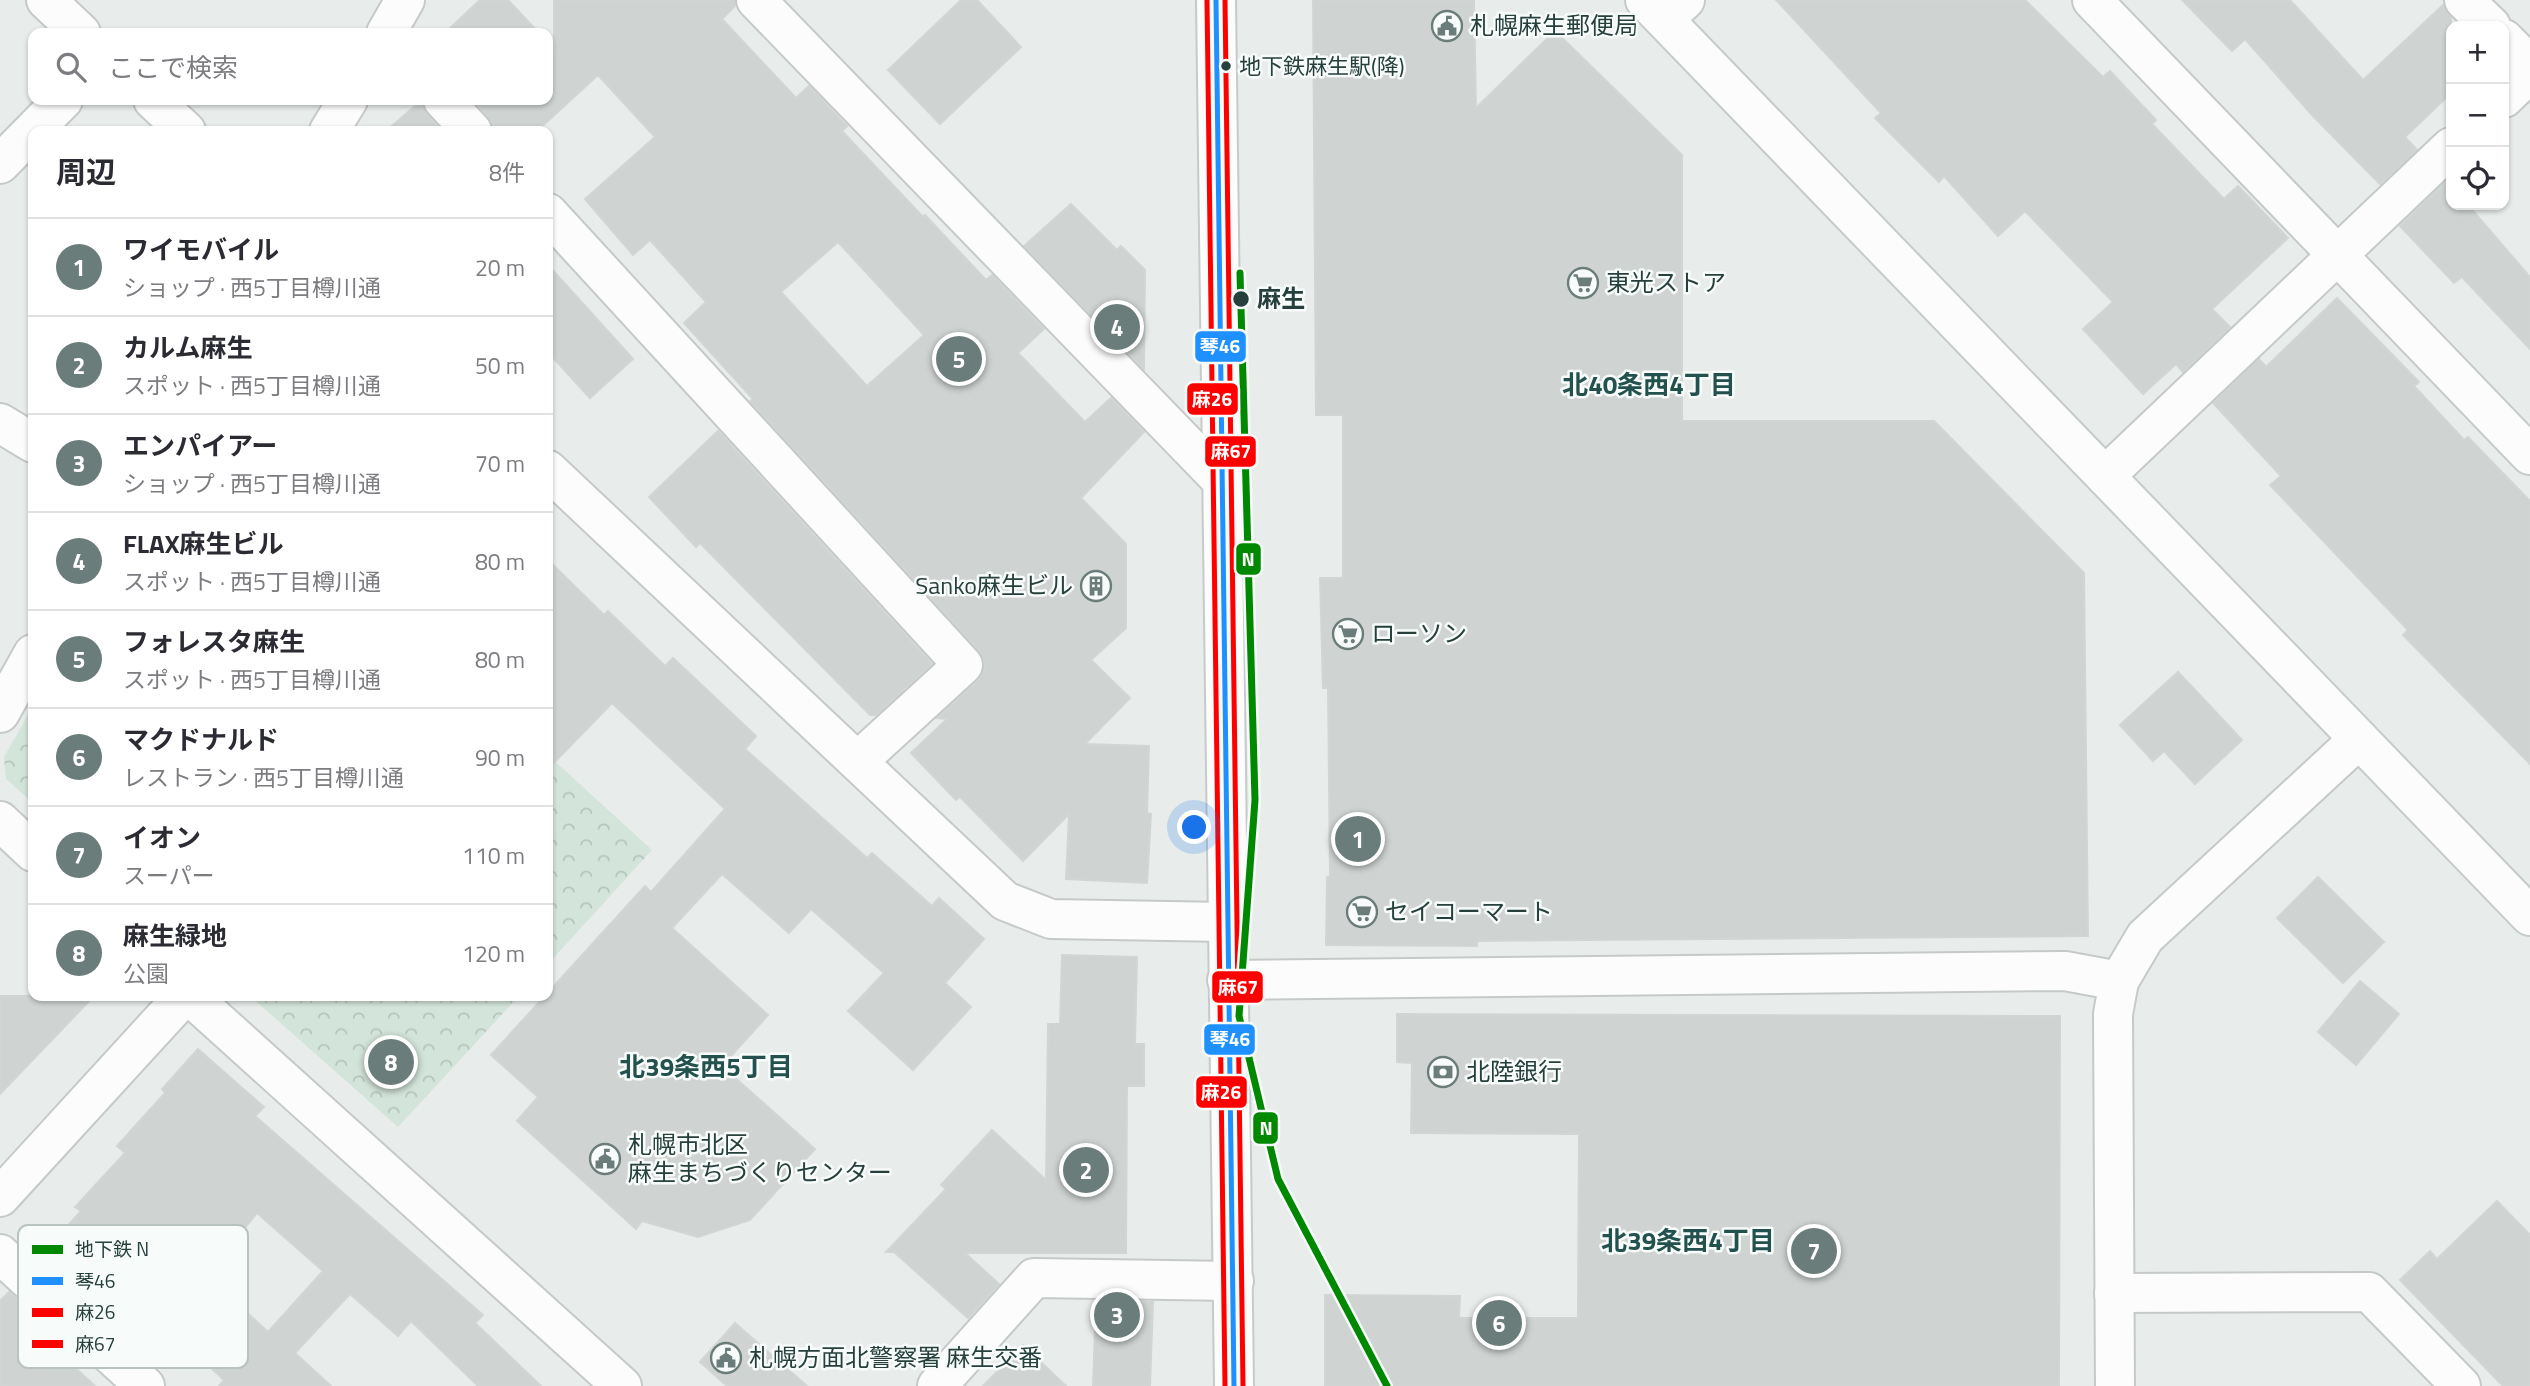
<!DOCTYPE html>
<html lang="ja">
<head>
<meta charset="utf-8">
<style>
  body { margin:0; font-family:"Titillium Web","Noto Sans JP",sans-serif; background:#f2f2f3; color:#2b2b33 }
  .controls { position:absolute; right:21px; top:21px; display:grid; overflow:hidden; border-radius:14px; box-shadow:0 2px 5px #0004 }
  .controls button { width:63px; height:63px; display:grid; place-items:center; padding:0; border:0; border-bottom:2px solid #e1e1e2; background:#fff; color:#2b2b33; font:35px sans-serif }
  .you { position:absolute; left:1195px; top:828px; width:24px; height:24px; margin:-18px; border:5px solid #fff; border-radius:50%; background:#1a73e8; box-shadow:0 0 0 10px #1a73e833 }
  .badge { display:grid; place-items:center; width:46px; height:46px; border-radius:50%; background:#6a7d7a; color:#fff; font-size:23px; font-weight:700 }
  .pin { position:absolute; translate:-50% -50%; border:4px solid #fff; box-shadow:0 2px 7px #0006 }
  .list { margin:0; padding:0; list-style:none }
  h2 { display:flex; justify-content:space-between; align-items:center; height:91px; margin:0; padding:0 28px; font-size:30px }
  h2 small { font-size:23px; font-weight:400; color:#7c7c81 }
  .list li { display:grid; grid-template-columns:46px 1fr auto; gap:21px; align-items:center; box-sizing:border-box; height:98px; padding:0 28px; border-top:2px solid #e1e1e2 }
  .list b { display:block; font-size:26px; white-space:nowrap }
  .list p { margin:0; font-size:23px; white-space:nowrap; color:#7c7c81 }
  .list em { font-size:23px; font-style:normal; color:#7c7c81 }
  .icon { flex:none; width:38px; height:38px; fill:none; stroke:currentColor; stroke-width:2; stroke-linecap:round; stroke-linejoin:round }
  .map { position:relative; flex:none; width:2530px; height:1386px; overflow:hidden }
  .search { position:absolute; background:#fff; box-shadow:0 2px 5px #0004; left:28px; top:28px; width:525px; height:77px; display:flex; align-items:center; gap:18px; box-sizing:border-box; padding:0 24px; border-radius:14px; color:#7c7c81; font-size:26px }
  .panel { position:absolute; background:#fff; box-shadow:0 2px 5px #0004; left:28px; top:126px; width:525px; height:875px; border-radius:14px }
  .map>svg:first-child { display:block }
  .forest { fill:url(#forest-crowns) }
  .building { fill:#cfd4d2; stroke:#d1d6d4; stroke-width:2; fill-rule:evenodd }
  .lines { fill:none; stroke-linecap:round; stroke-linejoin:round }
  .street-casing { stroke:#c5cac8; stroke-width:42 }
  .secondary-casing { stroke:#c5cbc9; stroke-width:42 }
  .street { stroke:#fcfcfc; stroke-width:38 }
  .secondary { stroke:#fcfcfc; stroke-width:38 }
  .bus-1-casing { stroke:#f7fbf9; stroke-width:10 }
  .bus-2-casing { stroke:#f7fbf9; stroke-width:10 }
  .bus-3-casing { stroke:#f7fbf9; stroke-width:10 }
  .bus-1 { stroke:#1e90ff; stroke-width:5 }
  .bus-2 { stroke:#f00; stroke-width:5 }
  .bus-3 { stroke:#f00; stroke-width:5 }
  .metro-1-casing { stroke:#f7fbf9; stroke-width:12 }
  .metro-1 { stroke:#080; stroke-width:7 }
  .bus-dot { fill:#26403d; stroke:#f7fbf9; stroke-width:2.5 }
  .labels { text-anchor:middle; stroke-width:5; stroke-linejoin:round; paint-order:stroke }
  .bus-label { font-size:22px; fill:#26403d; stroke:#f7fbf9; text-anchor:start }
  .poi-label { font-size:24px; fill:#26403d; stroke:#f7fbf9; text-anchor:start }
  .stop-label { font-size:24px; font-weight:bold; fill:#26403d; stroke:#f7fbf9; text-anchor:start }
  .neighbourhood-label { font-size:26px; font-weight:bold; fill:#23514d; stroke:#f7fbf9 }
  .key { fill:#f7fbf9; stroke:#b8c3c1; stroke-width:2 }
  .key-label { font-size:19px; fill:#26403d }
  .line-badge { stroke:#f7fbf9; stroke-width:2.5 }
  .badge-label { font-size:19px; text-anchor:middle; font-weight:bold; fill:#fff }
</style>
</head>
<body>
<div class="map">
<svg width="2530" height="1386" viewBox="0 0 2530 1386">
  <defs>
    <pattern id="forest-crowns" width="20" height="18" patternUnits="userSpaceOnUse" patternTransform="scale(1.75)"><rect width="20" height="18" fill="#d3e4da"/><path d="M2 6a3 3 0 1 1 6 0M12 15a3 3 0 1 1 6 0" fill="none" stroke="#b5c5bc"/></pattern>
  </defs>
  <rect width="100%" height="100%" fill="#e8edeb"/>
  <!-- forest -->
  <g class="forest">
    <path d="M33,706V803L6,779L4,757Z"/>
    <path d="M548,755L652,850L548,964Z"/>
    <path d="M250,996H519L398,1127Z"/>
  </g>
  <!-- building -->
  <g class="building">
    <path d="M480,0H508L539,33H454L450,28Z"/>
    <path d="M554,0H735V6L722,19L796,98L809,86L847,126L842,131L923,217L925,215L986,280L992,275L1044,329L1018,353L1085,422L1111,398L1144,432L1081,498L1126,544V628L1091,660L1130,698L1085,744L1149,746L1147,813L1151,814L1147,883L1066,879L1069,814L1023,861L960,797L956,800L911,753L947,719L937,718L978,681L984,671V660L979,650L750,401L753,399L684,323L706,302L650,240L633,255L585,199L655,137L598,75L537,131H493L488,117L473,100H548V43L554,50ZM838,242L924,335L867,386L781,292Z"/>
    <path d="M961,0H977L1021,47L940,124L888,70Z"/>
    <path d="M1313,0H1474L1476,108L1555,31L1682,155V421H1934L2084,573L2088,936L1477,941V946L1326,945L1327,877H1330L1328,688H1323L1320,578H1343V415H1316Z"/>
    <path d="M1776,0H2025L2103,77L2110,71L2156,120L2152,124L2224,199L2238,186L2288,238L2212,309L2230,327L2183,372L2176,364L2143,394L2083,329L2113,302L2025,211L1998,236L1944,176L1939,182L1875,118L1881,113Z"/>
    <path d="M2182,0H2290L2363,80L2443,5L2451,18V93L2405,137L2417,150L2380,184L2312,115L2245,39L2232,51Z"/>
    <path d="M422,100L427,114L442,131H386Z"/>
    <path d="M2446,182L2451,187V205H2468L2530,277V349L2462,277L2454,283L2400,226Z"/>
    <path d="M1071,204L1117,250L1121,246L1145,270L1144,369L1024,246Z"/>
    <path d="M548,265L633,359L590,398L548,352Z"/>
    <path d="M2337,298L2419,382L2414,386L2464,440L2468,437L2530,501V764L2403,635L2408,630L2270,485L2281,476L2213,403L2259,359L2266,367Z"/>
    <path d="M718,431L932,664L876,715H870L700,543L696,547L649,497Z"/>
    <path d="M548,560L604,615L608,611L665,666L673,658L756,736L745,749L867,858L872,853L932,906L939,898L984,939L945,983L971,1007L913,1070L848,1011L884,973L811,909L789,933L722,874L672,928L768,1015L722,1066L815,1149L750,1220L698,1237L642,1221L636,1229L517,1121L538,1097L491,1055L645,886L651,892L725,809L612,703L548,769Z"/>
    <path d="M2178,672L2242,740L2195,784L2164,751L2153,761L2120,725Z"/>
    <path d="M2318,877L2384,942L2343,983L2277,918Z"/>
    <path d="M1062,955L1137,957L1135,1044H1144V1086H1127L1126,1253H965L999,1284L968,1318L894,1252H886L946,1189L941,1185L992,1130L1046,1180L1048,1024H1060Z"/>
    <path d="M2360,981L2399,1014L2356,1065L2318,1032Z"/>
    <path d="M0,996H94L0,1094Z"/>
    <path d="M1397,1014L2060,1016L2059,1386H1325V1295L1460,1296L1459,1318H1578L1579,1134L1411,1133L1412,1063L1397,1062Z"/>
    <path d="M198,1049L264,1107L255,1116L483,1315L475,1323L541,1386H478L411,1321L398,1336L350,1294L295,1353L331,1386H219L224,1380L175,1335L191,1318L115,1256L79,1296L38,1259L81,1211L75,1207L125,1153L117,1146L165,1093L162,1089ZM257,1213L323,1271L268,1332L206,1275Z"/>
    <path d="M2497,1201L2530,1235V1386H2503L2400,1280L2430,1251L2437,1259Z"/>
    <path d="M9,1292L58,1337L51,1345L95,1386H0V1301Z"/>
    <path d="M1096,1301L1153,1302L1150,1386H1093Z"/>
    <path d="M735,1323L807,1386H727L700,1362Z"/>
    <path d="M1023,1345L1066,1386H983Z"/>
  </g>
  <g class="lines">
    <!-- street casing -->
    <g class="street-casing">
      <g id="street">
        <path d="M46,0L81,33"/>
        <path d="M756,0L1222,481"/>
        <path d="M2092,0L2530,455"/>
        <path d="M2464,0L2491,26"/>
        <path d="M1664,19L1685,0"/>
        <path d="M386,33L405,0"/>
        <path d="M2504,39L2530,65"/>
        <path d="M2504,98L2530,73"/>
        <path d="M153,100L186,131"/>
        <path d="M443,100L472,131"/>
        <path d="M329,131L348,100"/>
        <path d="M0,164L63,100"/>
        <path d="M548,213L963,665L858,761"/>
        <path d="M0,423L33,443"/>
        <path d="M548,470L1005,901L1051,919L1226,922"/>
        <path d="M2105,476L2451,147"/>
        <path d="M0,713L33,654"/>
        <path d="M0,821L33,852"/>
        <path d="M1227,980L2065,971L2119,981"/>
        <path d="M190,996L622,1386"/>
        <path d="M0,1197L184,996"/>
        <path d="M0,1254L145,1386"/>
        <path d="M2114,1293L2369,1292L2461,1386"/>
        <path d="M937,1386L1034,1278L1234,1281"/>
        <path d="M2115,1386L2113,1014L2119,981L2145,937L2359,739"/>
      </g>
    </g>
    <!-- secondary casing -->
    <g class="secondary-casing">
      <g id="secondary">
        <path d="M1216,0L1234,1386"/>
        <path d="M1645,0L2530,916"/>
      </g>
    </g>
    <!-- street -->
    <use href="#street" class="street"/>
    <!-- secondary -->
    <use href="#secondary" class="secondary"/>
    <!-- bus-1 casing -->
    <g class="bus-1-casing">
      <path id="bus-1" d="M1216,0L1234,1386"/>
    </g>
    <!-- bus-2 casing -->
    <g class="bus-2-casing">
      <path id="bus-2" d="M1207,0L1225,1386"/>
    </g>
    <!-- bus-3 casing -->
    <g class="bus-3-casing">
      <path id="bus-3" d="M1225,0L1243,1386"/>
    </g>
    <!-- bus-1 -->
    <use href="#bus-1" class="bus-1"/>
    <!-- bus-2 -->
    <use href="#bus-2" class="bus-2"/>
    <!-- bus-3 -->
    <use href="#bus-3" class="bus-3"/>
    <!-- metro-1 casing -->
    <g class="metro-1-casing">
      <path id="metro-1" d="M1240,273L1255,800L1239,1016L1278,1179L1387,1386"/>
    </g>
    <!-- metro-1 -->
    <use href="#metro-1" class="metro-1"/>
  </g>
  <!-- icons -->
  <defs>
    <g id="civic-ring" transform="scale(1.575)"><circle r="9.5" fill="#f7fbf9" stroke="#6a7d7a" stroke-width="1.5"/><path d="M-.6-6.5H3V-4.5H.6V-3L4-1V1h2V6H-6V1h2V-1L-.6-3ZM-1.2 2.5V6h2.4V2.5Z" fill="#6a7d7a"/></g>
    <g id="supermarket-ring" transform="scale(1.575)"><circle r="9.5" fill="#f7fbf9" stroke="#6a7d7a" stroke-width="1.5"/><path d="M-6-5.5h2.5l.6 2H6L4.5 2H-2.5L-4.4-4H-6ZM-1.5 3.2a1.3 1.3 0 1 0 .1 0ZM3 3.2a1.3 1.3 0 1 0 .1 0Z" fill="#6a7d7a"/></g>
    <g id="building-ring" transform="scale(1.575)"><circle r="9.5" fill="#f7fbf9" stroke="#6a7d7a" stroke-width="1.5"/><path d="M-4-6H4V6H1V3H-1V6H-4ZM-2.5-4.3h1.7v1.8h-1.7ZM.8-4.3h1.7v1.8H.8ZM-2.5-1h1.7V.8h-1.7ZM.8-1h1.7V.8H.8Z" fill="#6a7d7a"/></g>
    <g id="bank-ring" transform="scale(1.575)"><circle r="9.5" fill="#f7fbf9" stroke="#6a7d7a" stroke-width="1.5"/><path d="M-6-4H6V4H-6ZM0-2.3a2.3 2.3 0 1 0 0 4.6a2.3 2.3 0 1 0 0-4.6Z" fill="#6a7d7a"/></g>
  </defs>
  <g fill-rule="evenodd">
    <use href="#civic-ring" x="1447" y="26"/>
    <use href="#supermarket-ring" x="1583" y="283"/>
    <use href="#building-ring" x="1096" y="586"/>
    <use href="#supermarket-ring" x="1348" y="634"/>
    <use href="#supermarket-ring" x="1362" y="912"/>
    <use href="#bank-ring" x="1443" y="1072"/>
    <use href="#civic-ring" x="605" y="1159"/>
    <use href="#civic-ring" x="726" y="1358"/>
  </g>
  <!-- markers -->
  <g class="bus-dot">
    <circle cx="1226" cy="66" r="6"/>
    <circle cx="1241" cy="299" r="9"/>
  </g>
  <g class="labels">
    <!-- bus labels -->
    <g class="bus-label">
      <text x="1239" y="74">地下鉄麻生駅(降)</text>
    </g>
    <!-- poi labels -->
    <g class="poi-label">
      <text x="1470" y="34">札幌麻生郵便局</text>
      <text x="1606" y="291">東光ストア</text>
      <text x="1073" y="594" text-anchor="end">Sanko麻生ビル</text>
      <text x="1371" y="642">ローソン</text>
      <text x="1385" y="920">セイコーマート</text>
      <text x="1466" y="1080">北陸銀行</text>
      <text x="628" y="1153">札幌市北区<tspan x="628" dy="28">麻生まちづくりセンター</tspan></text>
      <text x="749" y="1366">札幌方面北警察署 麻生交番</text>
    </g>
    <!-- stop labels -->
    <g class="stop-label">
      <text x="1257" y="307">麻生</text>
    </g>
    <!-- neighbourhood labels -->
    <g class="neighbourhood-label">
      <text x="1649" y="394">北40条西4丁目</text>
      <text x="706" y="1076">北39条西5丁目</text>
      <text x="1688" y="1250">北39条西4丁目</text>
    </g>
  </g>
  <!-- legend -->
  <rect x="18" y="1225" width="230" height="143" rx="10" class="key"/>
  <rect x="32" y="1245" width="31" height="9" fill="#080"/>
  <rect x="32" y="1277" width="31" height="8" fill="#1e90ff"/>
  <rect x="32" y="1308" width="31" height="9" fill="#f00"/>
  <rect x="32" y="1340" width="31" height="8" fill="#f00"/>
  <g class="key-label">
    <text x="75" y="1256">地下鉄 N</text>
    <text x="75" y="1288">琴46</text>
    <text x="75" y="1319">麻26</text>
    <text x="75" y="1351">麻67</text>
  </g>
  <g class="line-badge">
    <rect x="1194" y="330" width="53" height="33" rx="7" fill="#1e90ff"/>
    <rect x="1186" y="382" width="53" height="34" rx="7" fill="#f00"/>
    <rect x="1204" y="435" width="53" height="33" rx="7" fill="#f00"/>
    <rect x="1235" y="542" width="27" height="34" rx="7" fill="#080"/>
    <rect x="1211" y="970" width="53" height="34" rx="7" fill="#f00"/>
    <rect x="1203" y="1023" width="53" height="33" rx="7" fill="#1e90ff"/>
    <rect x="1195" y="1075" width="53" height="34" rx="7" fill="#f00"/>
    <rect x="1252" y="1111" width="27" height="34" rx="7" fill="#080"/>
  </g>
  <g class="badge-label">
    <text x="1220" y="353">琴46</text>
    <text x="1212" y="406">麻26</text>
    <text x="1231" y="458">麻67</text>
    <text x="1248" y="566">N</text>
    <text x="1238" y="994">麻67</text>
    <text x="1230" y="1046">琴46</text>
    <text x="1221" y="1099">麻26</text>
    <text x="1266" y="1135">N</text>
  </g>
</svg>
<div class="controls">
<button>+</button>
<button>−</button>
<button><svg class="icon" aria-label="locate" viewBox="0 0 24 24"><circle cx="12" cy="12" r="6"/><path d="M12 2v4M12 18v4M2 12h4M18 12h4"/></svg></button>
</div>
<div class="you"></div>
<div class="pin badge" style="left:1358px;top:839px">1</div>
<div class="pin badge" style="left:1086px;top:1170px">2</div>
<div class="pin badge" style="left:1117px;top:1315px">3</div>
<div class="pin badge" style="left:1117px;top:327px">4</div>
<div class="pin badge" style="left:959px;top:359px">5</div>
<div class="pin badge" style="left:1499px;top:1323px">6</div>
<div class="pin badge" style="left:1814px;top:1251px">7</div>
<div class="pin badge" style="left:391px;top:1062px">8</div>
<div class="search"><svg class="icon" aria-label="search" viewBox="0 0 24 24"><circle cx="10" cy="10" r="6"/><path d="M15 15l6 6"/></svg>ここで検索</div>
<section class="panel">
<h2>周辺<small>8件</small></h2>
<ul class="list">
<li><span class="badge">1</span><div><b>ワイモバイル</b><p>ショップ · 西5丁目樽川通</p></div><em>20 m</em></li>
<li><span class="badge">2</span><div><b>カルム麻生</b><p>スポット · 西5丁目樽川通</p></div><em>50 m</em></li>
<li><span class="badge">3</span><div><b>エンパイアー</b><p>ショップ · 西5丁目樽川通</p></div><em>70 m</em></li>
<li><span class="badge">4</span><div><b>FLAX麻生ビル</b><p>スポット · 西5丁目樽川通</p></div><em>80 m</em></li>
<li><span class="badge">5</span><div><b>フォレスタ麻生</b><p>スポット · 西5丁目樽川通</p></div><em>80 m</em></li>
<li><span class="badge">6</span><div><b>マクドナルド</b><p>レストラン · 西5丁目樽川通</p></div><em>90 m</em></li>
<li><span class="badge">7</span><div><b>イオン</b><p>スーパー</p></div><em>110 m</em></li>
<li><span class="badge">8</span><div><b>麻生緑地</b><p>公園</p></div><em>120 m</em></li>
</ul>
</section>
</div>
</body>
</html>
